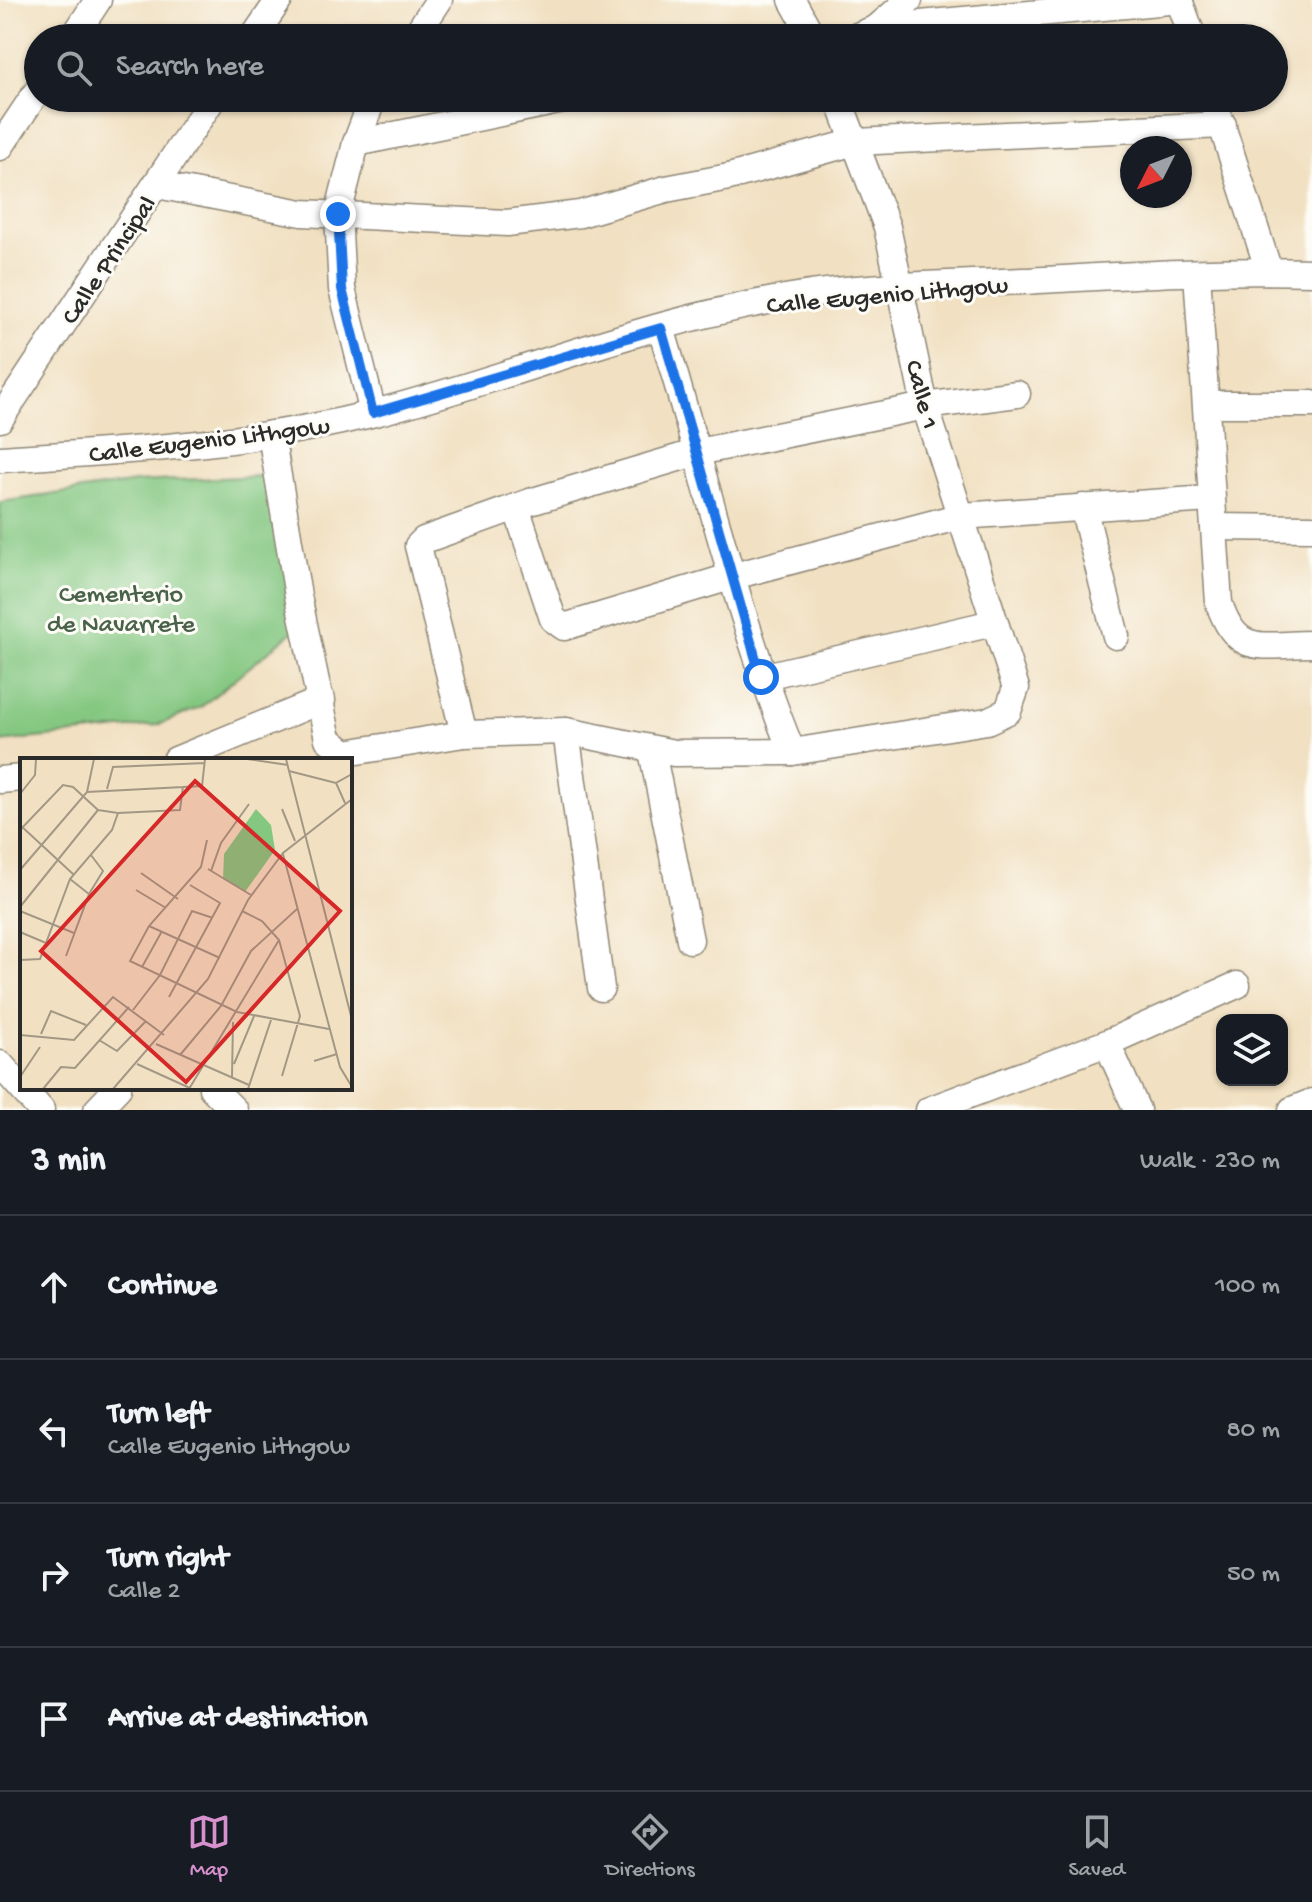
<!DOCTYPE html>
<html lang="en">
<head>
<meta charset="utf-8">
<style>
  body { margin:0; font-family:"Gochi Hand",sans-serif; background:#242831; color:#f1f3f6 }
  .controls { position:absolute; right:24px; bottom:24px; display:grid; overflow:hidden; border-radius:16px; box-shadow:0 2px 6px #0004 }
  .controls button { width:72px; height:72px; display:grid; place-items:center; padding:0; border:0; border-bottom:2px solid #363941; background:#171b24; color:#f1f3f6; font:40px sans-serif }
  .compass { position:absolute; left:1120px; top:136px; width:72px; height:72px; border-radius:50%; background:#171b24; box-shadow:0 2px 6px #0004; rotate:228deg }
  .stop { position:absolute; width:24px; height:24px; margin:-18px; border:6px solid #1a73e8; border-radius:50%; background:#fff }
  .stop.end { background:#1a73e8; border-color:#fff; box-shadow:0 2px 8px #0008 }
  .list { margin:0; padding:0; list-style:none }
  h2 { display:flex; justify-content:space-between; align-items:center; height:104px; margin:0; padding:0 32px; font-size:34px }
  h2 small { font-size:26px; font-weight:400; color:#9ea1a6 }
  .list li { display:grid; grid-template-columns:52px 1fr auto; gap:24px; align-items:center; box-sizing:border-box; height:144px; padding:0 32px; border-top:2px solid #363941 }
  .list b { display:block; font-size:30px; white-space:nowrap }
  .list p { margin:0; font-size:26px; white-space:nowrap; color:#9ea1a6 }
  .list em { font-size:26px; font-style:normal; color:#9ea1a6 }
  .icon { flex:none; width:44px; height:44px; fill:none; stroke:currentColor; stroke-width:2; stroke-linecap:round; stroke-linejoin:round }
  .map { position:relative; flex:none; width:1312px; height:1110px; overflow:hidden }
  .search { position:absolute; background:#171b24; box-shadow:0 2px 6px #0004; left:24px; right:24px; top:24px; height:88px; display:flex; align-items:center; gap:20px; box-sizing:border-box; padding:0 28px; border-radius:44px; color:#9ea1a6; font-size:30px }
  .sheet { height:680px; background:#171b24 }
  nav { display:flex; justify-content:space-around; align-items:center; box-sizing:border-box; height:112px; border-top:2px solid #363941; background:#171b24; font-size:22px; color:#9ea1a6 }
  nav a { display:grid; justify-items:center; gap:4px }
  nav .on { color:#d690ce }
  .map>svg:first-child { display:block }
  .green { fill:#84c781; stroke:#587956; stroke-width:2 }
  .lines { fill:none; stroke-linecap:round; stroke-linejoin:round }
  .minor-casing { stroke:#8e8676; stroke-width:29 }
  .minor { stroke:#fff; stroke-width:26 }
  .route { stroke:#1a73e8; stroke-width:10 }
  .labels { text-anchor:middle; stroke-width:6; stroke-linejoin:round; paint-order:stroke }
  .street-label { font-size:26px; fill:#2b2b2b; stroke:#fdfcf7 }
  .park-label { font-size:26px; fill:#4a6249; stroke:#fdfcf7 }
  .inset-road { fill:none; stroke:#a29885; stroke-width:2 }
  .view { fill:#d62828; fill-opacity:0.15; stroke:#d62828; stroke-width:4 }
  .inset-edge { fill:none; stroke:#2b2b2b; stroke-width:4 }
</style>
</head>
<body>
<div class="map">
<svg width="1312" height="1110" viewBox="0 0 1312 1110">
  <rect width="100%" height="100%" fill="#fdfcf7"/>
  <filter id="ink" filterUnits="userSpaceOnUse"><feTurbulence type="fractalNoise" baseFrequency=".0125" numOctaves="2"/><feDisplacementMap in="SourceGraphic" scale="16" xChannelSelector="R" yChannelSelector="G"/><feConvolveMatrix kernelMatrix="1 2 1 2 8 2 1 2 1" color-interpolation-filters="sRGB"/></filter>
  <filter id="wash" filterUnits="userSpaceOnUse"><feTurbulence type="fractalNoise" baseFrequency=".006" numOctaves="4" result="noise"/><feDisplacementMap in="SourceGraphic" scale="32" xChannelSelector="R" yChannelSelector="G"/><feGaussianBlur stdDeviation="1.8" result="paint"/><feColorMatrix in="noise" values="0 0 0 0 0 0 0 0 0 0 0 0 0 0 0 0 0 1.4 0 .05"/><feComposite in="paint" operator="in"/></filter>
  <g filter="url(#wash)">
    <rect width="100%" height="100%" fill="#f1e0c1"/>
    <!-- green -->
    <path class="green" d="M284,475L313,615L201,707L158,725L0,742V502L136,482Z"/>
  </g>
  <g filter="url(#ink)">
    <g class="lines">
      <!-- minor casing -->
      <g class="minor-casing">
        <g id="minor">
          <path d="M792,0L813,38"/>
          <path d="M1179,0L1193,38"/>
          <path d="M877,28L909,0"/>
          <path d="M73,38L98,0"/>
          <path d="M253,38L279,0"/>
          <path d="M414,38L439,0"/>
          <path d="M852,38L877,28L1180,0"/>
          <path d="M373,98L356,143L338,214L342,289L373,413"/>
          <path d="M1213,98L1269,271"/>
          <path d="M356,143L573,98"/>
          <path d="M0,147L38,90"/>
          <path d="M157,185L302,213L507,223L580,214L666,189L729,177L855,142L1223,125"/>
          <path d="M1197,273L1219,603C1237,658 1262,644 1312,644"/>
          <path d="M661,328C704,470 736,614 792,752"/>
          <path d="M1207,404H1312"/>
          <path d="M0,419L213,98"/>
          <path d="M271,434L298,596L328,739L345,753"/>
          <path d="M0,459C125,451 250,445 371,414C511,378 648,320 791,297C867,284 947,285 1024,281C1120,276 1216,269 1312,272"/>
          <path d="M516,507L553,619L564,627L730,577L961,516L1210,499"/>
          <path d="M1083,507L1116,636"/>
          <path d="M1214,527L1312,528"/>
          <path d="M761,677L993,623"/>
          <path d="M566,731L601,988"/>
          <path d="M464,734L418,546L424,540L530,502L698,452L925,406L1017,394"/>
          <path d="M652,751L690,940"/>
          <path d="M176,760L322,700"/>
          <path d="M336,760L345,753L464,734L566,731L674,753L792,752L987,721L1008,711L1016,688L925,406L887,227L838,98"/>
          <path d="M0,780L22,778"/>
          <path d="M1107,1043L1137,1110"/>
          <path d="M0,1064L41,1110"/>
          <path d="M212,1088L234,1110"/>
          <path d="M97,1110L118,1088"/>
          <path d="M929,1110L1107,1043L1237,985"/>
          <path d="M1292,1110L1312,1102"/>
        </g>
      </g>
      <!-- minor -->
      <use href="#minor" class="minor"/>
    </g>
  </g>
  <g class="lines" filter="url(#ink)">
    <!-- route -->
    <path class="route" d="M338,214L342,289L373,413L661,328L761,677"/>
  </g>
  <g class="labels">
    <!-- street labels -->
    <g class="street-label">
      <text transform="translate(107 259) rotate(-56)" y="9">Calle Principal</text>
      <text transform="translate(887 293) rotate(-5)" y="9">Calle Eugenio Lithgow</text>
      <text transform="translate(924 394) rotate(75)" y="9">Calle 1</text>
      <text transform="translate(209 438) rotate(-7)" y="9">Calle Eugenio Lithgow</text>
    </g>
    <!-- park labels -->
    <g class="park-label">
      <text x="121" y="601">Cementerio<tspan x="121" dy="30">de Navarrete</tspan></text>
    </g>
  </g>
  <!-- overview -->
  <g transform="translate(20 758)">
    <rect width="332" height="332" fill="#f1e0c1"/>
    <path d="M236,51L251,67L255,92L225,134L203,121L204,96Z" fill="#84c781"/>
    <path class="inset-road" d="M227,1L268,7M266,1L332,262M269,13L316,25M87,31L93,9L185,5M67,34L74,1M0,36L15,17L16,1M325,45L316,25L332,16M262,51L275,83M0,67L53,116M0,72L43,27L53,29L78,52L98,55L160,52L163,28M187,82L181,109L129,168L110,203L217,254L309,271M263,96L320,309L332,329M188,111L231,137M0,112L67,34L182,28L185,1M191,113L201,85L229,46M121,115L158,141M116,132L146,150M69,136L83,113L71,97M0,149L78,52M0,153L54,175M222,153L242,163L259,182L280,258L262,318M129,168L200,200M0,174L26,185M46,198L69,136L50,121M0,202L20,201L50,121L92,72L98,55M122,209L142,173M149,239L200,145L170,127M113,252L140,217L172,153L193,160M21,276L31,253L66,267M0,277L54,282L93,239L144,277M79,282L97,293L126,263M136,286L229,327M160,297L201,248L231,193L277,151M294,303L317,296M117,306L172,331M214,306L234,258M0,319L20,289M212,319L213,264M23,331L41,309L55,310L109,249M93,331L188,221L228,142L263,95L332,41M169,331L259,182M228,331L251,262"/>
    <path class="view" d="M175,23L320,153L166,324L21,193Z"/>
    <rect width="332" height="332" class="inset-edge"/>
  </g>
</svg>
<div class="controls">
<button><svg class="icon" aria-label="layers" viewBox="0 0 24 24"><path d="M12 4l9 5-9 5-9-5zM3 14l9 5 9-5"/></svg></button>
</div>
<svg class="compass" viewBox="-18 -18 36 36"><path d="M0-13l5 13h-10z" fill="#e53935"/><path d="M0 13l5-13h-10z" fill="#9ea1a6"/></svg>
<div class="stop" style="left:761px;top:677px"></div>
<div class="stop end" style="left:338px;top:214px"></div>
<div class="search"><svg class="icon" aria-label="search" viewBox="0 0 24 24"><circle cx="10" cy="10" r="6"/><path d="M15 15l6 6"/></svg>Search here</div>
</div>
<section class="sheet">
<h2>3 min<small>Walk · 230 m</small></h2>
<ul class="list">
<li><svg class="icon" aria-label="ahead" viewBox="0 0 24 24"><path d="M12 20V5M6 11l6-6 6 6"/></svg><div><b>Continue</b></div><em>100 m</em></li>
<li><svg class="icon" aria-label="left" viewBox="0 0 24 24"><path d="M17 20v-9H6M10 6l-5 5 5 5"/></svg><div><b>Turn left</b><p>Calle Eugenio Lithgow</p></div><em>80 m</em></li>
<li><svg class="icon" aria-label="right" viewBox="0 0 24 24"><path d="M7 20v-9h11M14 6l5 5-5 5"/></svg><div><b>Turn right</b><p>Calle 2</p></div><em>50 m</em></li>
<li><svg class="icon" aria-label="arrive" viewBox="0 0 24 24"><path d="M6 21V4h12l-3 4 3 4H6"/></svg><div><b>Arrive at destination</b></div></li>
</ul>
</section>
<nav>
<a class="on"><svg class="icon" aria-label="map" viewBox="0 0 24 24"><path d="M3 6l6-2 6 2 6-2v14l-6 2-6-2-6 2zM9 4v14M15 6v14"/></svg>Map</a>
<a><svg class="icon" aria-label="directions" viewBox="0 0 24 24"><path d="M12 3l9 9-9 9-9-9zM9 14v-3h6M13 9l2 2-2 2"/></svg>Directions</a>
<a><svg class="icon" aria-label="saved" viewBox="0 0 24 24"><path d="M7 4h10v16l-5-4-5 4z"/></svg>Saved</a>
</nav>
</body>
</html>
